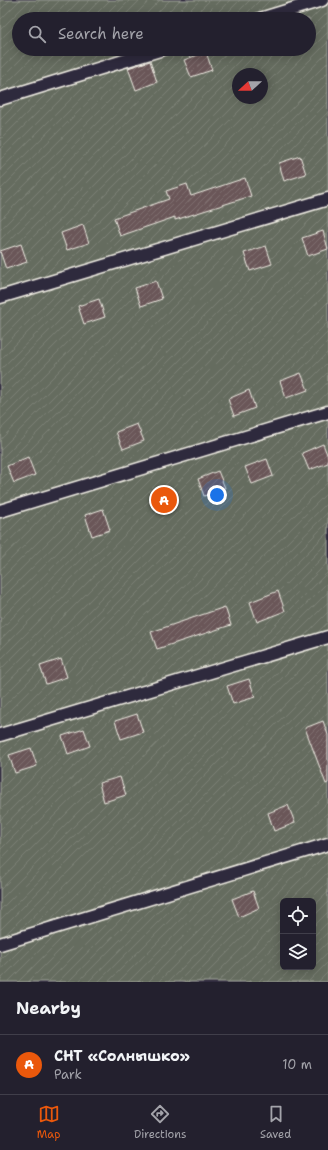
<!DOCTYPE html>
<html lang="en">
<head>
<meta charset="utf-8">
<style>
  body { margin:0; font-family:"Shantell Sans",sans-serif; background:#2f2d3a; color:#f1f3f6 }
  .controls { position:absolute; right:12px; bottom:12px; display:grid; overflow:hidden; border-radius:6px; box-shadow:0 2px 10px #0003 }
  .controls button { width:36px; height:36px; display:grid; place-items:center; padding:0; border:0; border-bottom:1px solid #403e4a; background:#23202e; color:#f1f3f6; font:20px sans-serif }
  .compass { position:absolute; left:232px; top:68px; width:36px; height:36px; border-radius:50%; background:#23202e; box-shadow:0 2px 10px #0003; rotate:249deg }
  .you { position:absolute; left:217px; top:495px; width:14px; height:14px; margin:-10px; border:3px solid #fff; border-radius:50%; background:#1a73e8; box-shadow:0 0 0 6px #1a73e833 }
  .badge { display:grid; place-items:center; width:26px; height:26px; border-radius:50%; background:#ea580c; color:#fff; font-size:13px; font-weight:700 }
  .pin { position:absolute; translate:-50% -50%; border:2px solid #fff; box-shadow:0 1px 4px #0006 }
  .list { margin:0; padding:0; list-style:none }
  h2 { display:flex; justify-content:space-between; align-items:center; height:52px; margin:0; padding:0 16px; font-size:17px }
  h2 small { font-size:13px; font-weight:400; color:#a3a3aa }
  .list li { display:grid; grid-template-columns:26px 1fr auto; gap:12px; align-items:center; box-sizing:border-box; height:60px; padding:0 16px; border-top:1px solid #403e4a }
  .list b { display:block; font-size:15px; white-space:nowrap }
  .list p { margin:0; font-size:13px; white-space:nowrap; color:#a3a3aa }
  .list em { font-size:13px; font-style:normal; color:#a3a3aa }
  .icon { flex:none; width:22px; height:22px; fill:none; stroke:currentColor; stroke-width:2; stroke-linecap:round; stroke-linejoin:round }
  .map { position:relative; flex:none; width:328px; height:982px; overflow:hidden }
  .search { position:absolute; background:#23202e; box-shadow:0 2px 10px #0003; left:12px; right:12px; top:12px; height:44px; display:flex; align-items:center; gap:10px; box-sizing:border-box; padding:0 14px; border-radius:22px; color:#a3a3aa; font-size:15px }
  .sheet { height:112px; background:#23202e }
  nav { display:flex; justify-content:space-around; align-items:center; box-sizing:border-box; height:56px; border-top:1px solid #403e4a; background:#23202e; font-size:11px; color:#a3a3aa }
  nav a { display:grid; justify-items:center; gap:2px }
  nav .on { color:#ea580c }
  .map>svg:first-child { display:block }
  .garden { fill:url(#garden-furrows); stroke:#acaea4; fill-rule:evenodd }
  .building { fill:url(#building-hatch); stroke:#f4f1e8 }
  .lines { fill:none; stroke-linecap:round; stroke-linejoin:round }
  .service-casing { stroke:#f4f1e8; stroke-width:15 }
  .service { stroke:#2f2a3d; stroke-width:12 }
</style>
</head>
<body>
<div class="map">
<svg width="328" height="982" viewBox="0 0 328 982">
  <defs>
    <pattern id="garden-furrows" width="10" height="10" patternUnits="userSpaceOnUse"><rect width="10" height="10" fill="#656c5f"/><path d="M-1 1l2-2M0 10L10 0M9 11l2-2" fill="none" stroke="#7c8176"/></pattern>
    <pattern id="building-hatch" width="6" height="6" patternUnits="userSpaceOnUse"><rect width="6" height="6" fill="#6a5658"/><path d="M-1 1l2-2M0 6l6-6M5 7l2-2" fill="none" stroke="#806f70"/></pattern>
  </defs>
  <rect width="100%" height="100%" fill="#2f2a3d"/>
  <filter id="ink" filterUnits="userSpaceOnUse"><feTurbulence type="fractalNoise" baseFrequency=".025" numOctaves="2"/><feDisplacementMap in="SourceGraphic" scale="8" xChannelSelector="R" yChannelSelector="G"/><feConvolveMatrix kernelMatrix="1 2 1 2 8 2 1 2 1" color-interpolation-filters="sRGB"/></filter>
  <g filter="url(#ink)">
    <!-- garden -->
    <path class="garden" d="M0,0H328V982H0ZM19,19H309V49H19ZM238,74H262V98H238ZM283,901H313V967H283Z"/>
    <!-- building -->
    <g class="building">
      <path d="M206,52L212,70L191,77L184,60Z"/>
      <path d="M150,61L157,82L136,90L128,68Z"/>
      <path d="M300,156L306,174L284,181L279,163Z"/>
      <path d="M245,178L251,196L175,220V217L120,236L114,218L169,199L166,191L187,184L191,196Z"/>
      <path d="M83,225L89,243L67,250L61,233Z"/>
      <path d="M323,231L328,249L308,256L302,238Z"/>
      <path d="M21,244L27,262L6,269L0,251Z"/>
      <path d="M266,246L272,264L250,271L244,253Z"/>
      <path d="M156,281L162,299L141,306L135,288Z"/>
      <path d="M99,299L105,317L84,324L78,306Z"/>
      <path d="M301,373L308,390L286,398L280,381Z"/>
      <path d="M249,390L255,408L234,416L228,399Z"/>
      <path d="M137,424L144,441L123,449L116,432Z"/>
      <path d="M323,444L328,457V463L309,470L302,453Z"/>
      <path d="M28,457L35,475L14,483L7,466Z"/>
      <path d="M267,459L273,476L252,484L245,467Z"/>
      <path d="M218,471L225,488L204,496L198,479Z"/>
      <path d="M103,509L110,530L92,536L85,515Z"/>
      <path d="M278,591L285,611L257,622L250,602Z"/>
      <path d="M225,607L231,625L157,649L151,632Z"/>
      <path d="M61,659L67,677L46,684L40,666Z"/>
      <path d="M249,679L255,697L233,704L227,686Z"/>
      <path d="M137,714L143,732L121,739L115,721Z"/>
      <path d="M323,721L328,735V783L326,784L305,728Z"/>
      <path d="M84,729L90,746L68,754L62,736Z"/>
      <path d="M31,748L37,766L15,773L9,755Z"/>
      <path d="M120,777L126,795L104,802L99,783Z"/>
      <path d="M288,805L295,823L274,831L268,813Z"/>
      <path d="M253,891L259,908L239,917L232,899Z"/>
    </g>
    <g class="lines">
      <!-- service casing -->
      <g class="service-casing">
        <g id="service">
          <path d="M260,19L322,0"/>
          <path d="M0,99L163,49"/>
          <path d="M0,297L328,199"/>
          <path d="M0,511L328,412"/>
          <path d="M0,735L328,637"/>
          <path d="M0,944L328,844"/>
        </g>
      </g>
      <!-- service -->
      <use href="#service" class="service"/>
    </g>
  </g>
</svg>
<div class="controls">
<button><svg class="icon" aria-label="locate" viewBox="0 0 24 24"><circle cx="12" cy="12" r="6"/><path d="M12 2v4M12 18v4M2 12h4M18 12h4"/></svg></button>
<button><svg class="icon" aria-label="layers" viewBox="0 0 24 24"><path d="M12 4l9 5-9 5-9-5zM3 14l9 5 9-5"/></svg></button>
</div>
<svg class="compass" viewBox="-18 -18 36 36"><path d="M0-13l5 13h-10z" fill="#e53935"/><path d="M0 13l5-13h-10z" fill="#a3a3aa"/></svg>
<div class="you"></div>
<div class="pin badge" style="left:164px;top:500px">A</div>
<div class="search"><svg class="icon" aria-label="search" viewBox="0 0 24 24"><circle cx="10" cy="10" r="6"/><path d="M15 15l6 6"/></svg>Search here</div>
</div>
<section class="sheet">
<h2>Nearby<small></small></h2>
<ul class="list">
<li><span class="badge">A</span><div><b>СНТ «Солнышко»</b><p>Park</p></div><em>10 m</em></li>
</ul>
</section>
<nav>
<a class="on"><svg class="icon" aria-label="map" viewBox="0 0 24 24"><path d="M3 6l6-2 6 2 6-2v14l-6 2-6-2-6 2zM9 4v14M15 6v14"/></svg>Map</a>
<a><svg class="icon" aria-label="directions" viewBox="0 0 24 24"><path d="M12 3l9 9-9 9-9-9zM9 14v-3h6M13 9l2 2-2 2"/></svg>Directions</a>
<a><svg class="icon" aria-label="saved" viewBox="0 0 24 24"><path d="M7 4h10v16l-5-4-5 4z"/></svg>Saved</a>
</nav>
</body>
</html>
